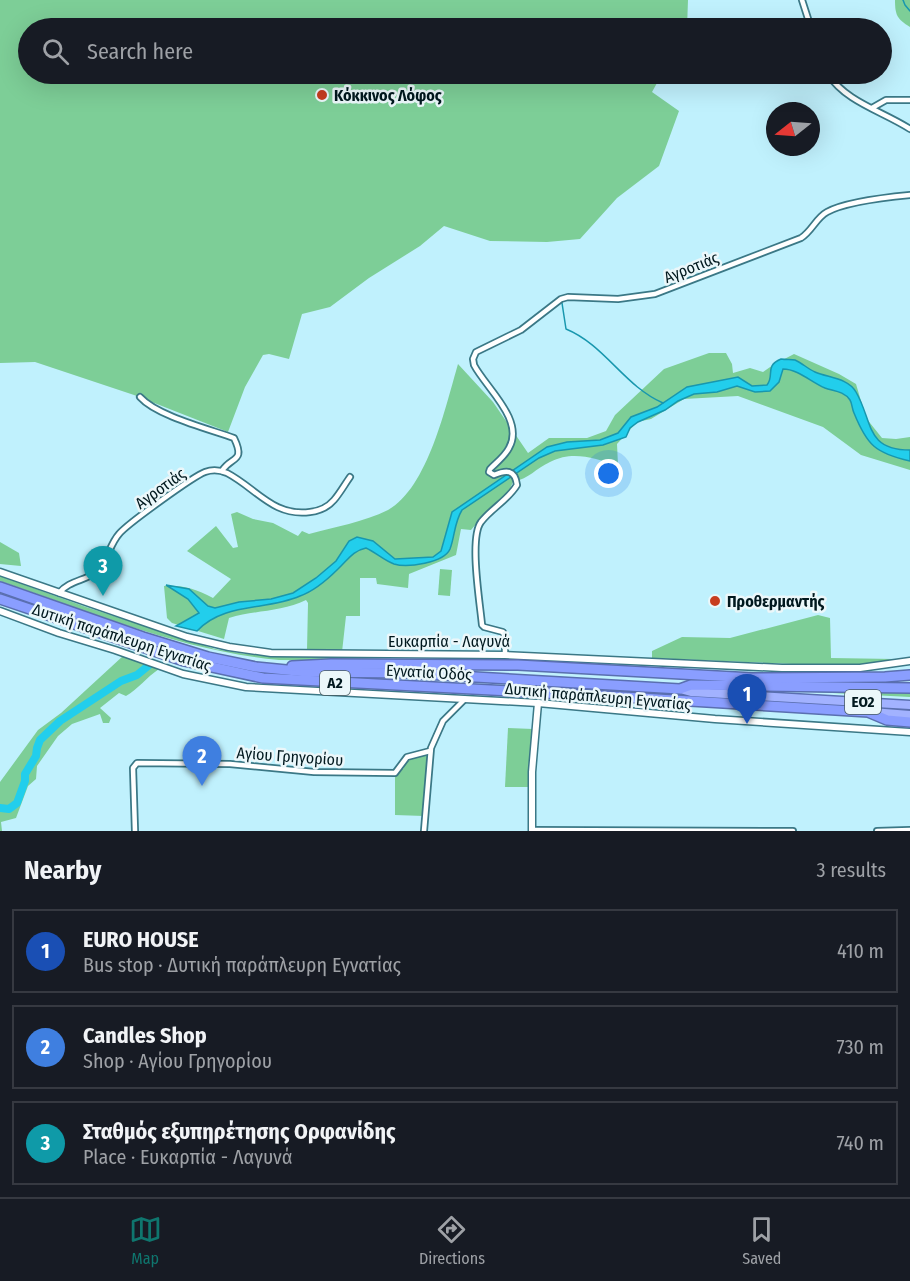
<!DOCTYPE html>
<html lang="en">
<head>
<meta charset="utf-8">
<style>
  body { margin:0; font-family:"Fira Sans Condensed",sans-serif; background:#242831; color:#f1f3f6 }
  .compass { position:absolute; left:766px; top:102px; width:54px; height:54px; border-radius:50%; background:#171b24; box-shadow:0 6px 24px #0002; rotate:253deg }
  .you { position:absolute; left:609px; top:474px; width:21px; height:21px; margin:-15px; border:4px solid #fff; border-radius:50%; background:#1a73e8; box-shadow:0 0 0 9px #1a73e833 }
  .badge { display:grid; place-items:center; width:39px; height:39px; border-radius:50%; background:#0f766e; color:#fff; font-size:20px; font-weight:700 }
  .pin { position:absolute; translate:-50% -50px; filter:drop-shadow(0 2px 3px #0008) }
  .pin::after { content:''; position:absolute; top:32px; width:21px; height:18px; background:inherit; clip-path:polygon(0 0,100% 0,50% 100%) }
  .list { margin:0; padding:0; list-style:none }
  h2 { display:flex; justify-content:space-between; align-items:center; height:78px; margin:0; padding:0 24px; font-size:26px }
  h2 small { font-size:20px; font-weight:400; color:#9ea1a6 }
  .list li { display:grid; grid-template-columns:39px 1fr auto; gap:18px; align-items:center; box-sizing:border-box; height:84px; margin:0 12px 12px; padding:0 12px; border:2px solid #363941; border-radius:0px }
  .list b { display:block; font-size:22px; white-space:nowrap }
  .list p { margin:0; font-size:20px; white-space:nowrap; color:#9ea1a6 }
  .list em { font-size:20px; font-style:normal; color:#9ea1a6 }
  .icon { flex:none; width:33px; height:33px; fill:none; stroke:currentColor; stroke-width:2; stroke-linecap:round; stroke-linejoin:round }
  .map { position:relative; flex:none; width:910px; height:831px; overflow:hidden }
  .search { position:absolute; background:#171b24; box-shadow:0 6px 24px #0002; left:18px; right:18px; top:18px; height:66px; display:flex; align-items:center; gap:15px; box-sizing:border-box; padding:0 21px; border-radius:33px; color:#9ea1a6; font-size:22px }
  .sheet { height:366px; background:#171b24 }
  nav { display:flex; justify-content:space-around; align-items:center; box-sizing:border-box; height:84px; border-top:2px solid #363941; background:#171b24; font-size:16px; color:#9ea1a6 }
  nav a { display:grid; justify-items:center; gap:3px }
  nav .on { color:#0f766e }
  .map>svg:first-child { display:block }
  .green { fill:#7dce97 }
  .water { fill:#22ceec; stroke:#1897ae; stroke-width:1.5 }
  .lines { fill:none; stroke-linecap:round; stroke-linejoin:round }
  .stream { stroke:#1897ae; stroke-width:1.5 }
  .river { stroke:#22ceec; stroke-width:8 }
  .minor-casing { stroke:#3b7886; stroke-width:8 }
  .tertiary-casing { stroke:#3b7886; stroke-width:9 }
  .trunk-casing { stroke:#5a6fb0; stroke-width:11 }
  .motorway-casing { stroke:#5a6fb0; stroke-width:12 }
  .minor { stroke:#fff; stroke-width:4.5 }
  .tertiary { stroke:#fff; stroke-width:6 }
  .trunk { stroke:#a2b2ff; stroke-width:8 }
  .motorway { stroke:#8a9eff; stroke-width:9 }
  .poi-dot { fill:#c73d1f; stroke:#ebf7fa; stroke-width:2 }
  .labels { text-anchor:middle; stroke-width:5; stroke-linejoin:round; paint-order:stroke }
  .shield { fill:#ebf7fa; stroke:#475b60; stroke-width:1.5 }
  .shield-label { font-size:15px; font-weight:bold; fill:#01181e }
  .poi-label { font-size:16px; font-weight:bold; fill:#01181e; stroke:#ebf7fa; text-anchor:start }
  .street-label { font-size:16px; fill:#01181e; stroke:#ebf7fa }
</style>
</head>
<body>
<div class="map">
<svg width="910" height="831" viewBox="0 0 910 831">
  <rect width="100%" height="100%" fill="#c0f1fd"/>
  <!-- green -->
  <g class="green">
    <path d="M0,0H688L687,28H28V74H662L652,92L679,111L659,166L617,198L580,239L547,242L490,241L444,226L420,246L369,278L330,307L302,314L289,359L269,354L263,355L245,387L228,432L134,395L35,362L0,363Z"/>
    <path d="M895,0H910V27C897,19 895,15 895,0Z"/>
    <path d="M709,353H726L732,364L733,373L750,368L763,372L773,365L794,354L839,374L856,384L866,418L882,438L896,439L910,437V470L861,455L823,427L738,396L684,399L651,419L637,422L617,444L618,465C594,459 574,450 550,462C535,469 530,478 513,482C506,500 483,514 471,530L461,529L456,555L409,574L408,588L377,584L376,578H360V616H346L342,652L307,650L308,603L306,600C282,612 255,610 229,618L224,639L172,623L167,618L164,586C184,585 195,589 213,598L231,579L187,551L216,526L233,548L238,547L231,514L237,512L253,519L273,523L298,536L302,531L309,534C334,527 364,522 388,510C428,488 446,405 458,364L493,402L528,453L549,438H587L606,431L615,415L664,369Z"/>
    <path d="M0,542L19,553L21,566L0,564Z"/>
    <path d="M440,569L452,570L450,596L438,595Z"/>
    <path d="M0,576L86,607L215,649L245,654L392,659L526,660V663L279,660C182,651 91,612 0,581Z"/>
    <path d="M818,615L830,618L831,658L895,659L868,664L816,665L652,658V651L682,637L730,638Z"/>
    <path d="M123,656L159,669C147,677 138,689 126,696L119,693L100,708L111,718L109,723H103L100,714L72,724L58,736L37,766L36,779L28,786L16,818L1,822L2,831H0V782L38,730L61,713Z"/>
    <path d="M793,690H910V697L793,691Z"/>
    <path d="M508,728L533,729L529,787H505Z"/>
    <path d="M416,754L428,756L424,816L395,815V774L404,768L405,758Z"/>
  </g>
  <!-- water -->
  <path class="water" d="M781,359C786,360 792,359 795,360C802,363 808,369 815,372C829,378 848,378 856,392C873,421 865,450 910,450V461C875,453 867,445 854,413C852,409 852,403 850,400C844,391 833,391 825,388C811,382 798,369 783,369L779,382L770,391L755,392L737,386L717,392L694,394L678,401L665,410L638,422L630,428L626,437L603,445L555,451L539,458L462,510C454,523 455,536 450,549C444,563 407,568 394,564C385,561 375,552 366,548C352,551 348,560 338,569C327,580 314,591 300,596C266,611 224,602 197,631L176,626L199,613L188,599L166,585L189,589L208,606L215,608L239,602L271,599L293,593L316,578L336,561L349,541L357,537L373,541L395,559L433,557L441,551L452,512L547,447L567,442L600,440L618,433L631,417L657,407L687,387L738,377L752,386L767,385C775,375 764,366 781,359Z"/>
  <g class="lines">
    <!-- stream -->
    <g class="stream">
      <path d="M903,0L905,5L910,11"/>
      <path d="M562,303L566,329C605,345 624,386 663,403"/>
    </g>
    <!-- river -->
    <path class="river" d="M0,808L9,809L17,803L25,781V774L36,756L37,748L40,740L60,721L121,681L137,675L148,666"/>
    <!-- minor casing -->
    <g class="minor-casing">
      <g id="minor">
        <path d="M802,0L811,28"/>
        <path d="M828,74C846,102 882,111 910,129"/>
        <path d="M872,108L886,100H910"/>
        <path d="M140,397C157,416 209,429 234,438C246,463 231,456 222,471"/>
        <path d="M59,593C69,581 83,581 95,573C107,564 109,545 119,534C127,524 194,476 205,472C213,469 220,470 227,473C256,488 273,517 310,512C319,511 328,507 334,500C340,493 345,484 350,477"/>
        <path d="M505,655V638L503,632L484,627L482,625C480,603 469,538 481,522C492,508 508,500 517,485C515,469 506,470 494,475L489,472L490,469C496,463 505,456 509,448C525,420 486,388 474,365L473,359L476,352L521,330L561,299L568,297L618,299L655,294L801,238C812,231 816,218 827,212C845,202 889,197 910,195"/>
        <path d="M532,830L793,831"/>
        <path d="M135,831L133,768L137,763L230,764L314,772L395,773L407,757L430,751"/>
        <path d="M424,831L431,748L443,721L465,699"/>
        <path d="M877,831L910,830"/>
      </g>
    </g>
    <!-- tertiary casing -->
    <g class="tertiary-casing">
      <g id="tertiary">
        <path d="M0,572L187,637L229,647L271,653L505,655L782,668H860L910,661"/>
        <path d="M0,611L59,633L115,650L183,674L246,687L538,703L715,719L910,732"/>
        <path d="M532,831V772L538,703"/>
      </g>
    </g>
    <!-- trunk casing -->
    <g class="trunk-casing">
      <g id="trunk">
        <path d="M680,689L691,692L910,705"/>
        <path d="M872,712L910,715"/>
      </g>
    </g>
    <!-- motorway casing -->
    <g class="motorway-casing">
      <g id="motorway">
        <path d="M0,587L143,637L208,657L256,667L307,672L406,673L680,689L691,685L910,688"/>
        <path d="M0,599L184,661L263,678L641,698L868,712L887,720L910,722"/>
        <path d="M292,666L331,664L518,665L753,678L885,677L910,675"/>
      </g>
    </g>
    <!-- minor -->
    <use href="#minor" class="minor"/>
    <!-- tertiary -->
    <use href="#tertiary" class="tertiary"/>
    <!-- trunk -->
    <use href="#trunk" class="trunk"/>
    <!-- motorway -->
    <use href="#motorway" class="motorway"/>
  </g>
  <!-- markers -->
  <g class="poi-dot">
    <circle cx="322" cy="95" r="6"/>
    <circle cx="715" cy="601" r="6"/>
  </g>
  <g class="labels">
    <!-- shield labels -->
    <g class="shield">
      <rect x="320" y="671" width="30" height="24" rx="4.5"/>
      <rect x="845" y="690" width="36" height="24" rx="4.5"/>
    </g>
    <g class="shield-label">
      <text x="335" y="688">Α2</text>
      <text x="863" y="707">ΕΟ2</text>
    </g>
    <!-- poi labels -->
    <g class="poi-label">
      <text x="334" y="101">Κόκκινος Λόφος</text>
      <text x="727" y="607">Προθερμαντής</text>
    </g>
    <!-- street labels -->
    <g class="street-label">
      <text transform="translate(691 267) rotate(-22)" y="6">Αγροτιάς</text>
      <text transform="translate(160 488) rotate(-36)" y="6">Αγροτιάς</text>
      <text transform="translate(122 637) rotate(18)" y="6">Δυτική παράπλευρη Εγνατίας</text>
      <text x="449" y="647">Ευκαρπία - Λαγυνά</text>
      <text transform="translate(429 672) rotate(3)" y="6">Εγνατία Οδός</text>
      <text transform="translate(598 696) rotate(5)" y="6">Δυτική παράπλευρη Εγνατίας</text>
      <text transform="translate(290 756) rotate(4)" y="6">Αγίου Γρηγορίου</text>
    </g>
  </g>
</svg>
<svg class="compass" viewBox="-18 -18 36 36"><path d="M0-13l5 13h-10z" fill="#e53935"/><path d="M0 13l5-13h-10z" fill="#9ea1a6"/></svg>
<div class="you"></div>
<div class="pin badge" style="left:747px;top:724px;background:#1a4fb4">1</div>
<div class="pin badge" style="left:202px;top:786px;background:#3f7fe0">2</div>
<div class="pin badge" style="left:103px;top:596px;background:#0f9aa8">3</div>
<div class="search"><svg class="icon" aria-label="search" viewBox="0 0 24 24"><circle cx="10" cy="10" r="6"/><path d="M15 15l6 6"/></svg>Search here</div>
</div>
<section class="sheet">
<h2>Nearby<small>3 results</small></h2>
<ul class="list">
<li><span class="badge" style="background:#1a4fb4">1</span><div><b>EURO HOUSE</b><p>Bus stop · Δυτική παράπλευρη Εγνατίας</p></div><em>410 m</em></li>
<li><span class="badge" style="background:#3f7fe0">2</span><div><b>Candles Shop</b><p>Shop · Αγίου Γρηγορίου</p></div><em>730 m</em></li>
<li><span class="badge" style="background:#0f9aa8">3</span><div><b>Σταθμός εξυπηρέτησης Ορφανίδης</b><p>Place · Ευκαρπία - Λαγυνά</p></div><em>740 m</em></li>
</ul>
</section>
<nav>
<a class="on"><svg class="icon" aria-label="map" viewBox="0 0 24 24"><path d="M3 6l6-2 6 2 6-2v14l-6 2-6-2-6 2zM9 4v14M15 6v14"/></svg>Map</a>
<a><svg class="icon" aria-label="directions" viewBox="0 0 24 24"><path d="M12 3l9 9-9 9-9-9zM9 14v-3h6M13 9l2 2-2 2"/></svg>Directions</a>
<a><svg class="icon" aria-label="saved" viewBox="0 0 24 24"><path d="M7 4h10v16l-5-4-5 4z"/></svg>Saved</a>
</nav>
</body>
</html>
